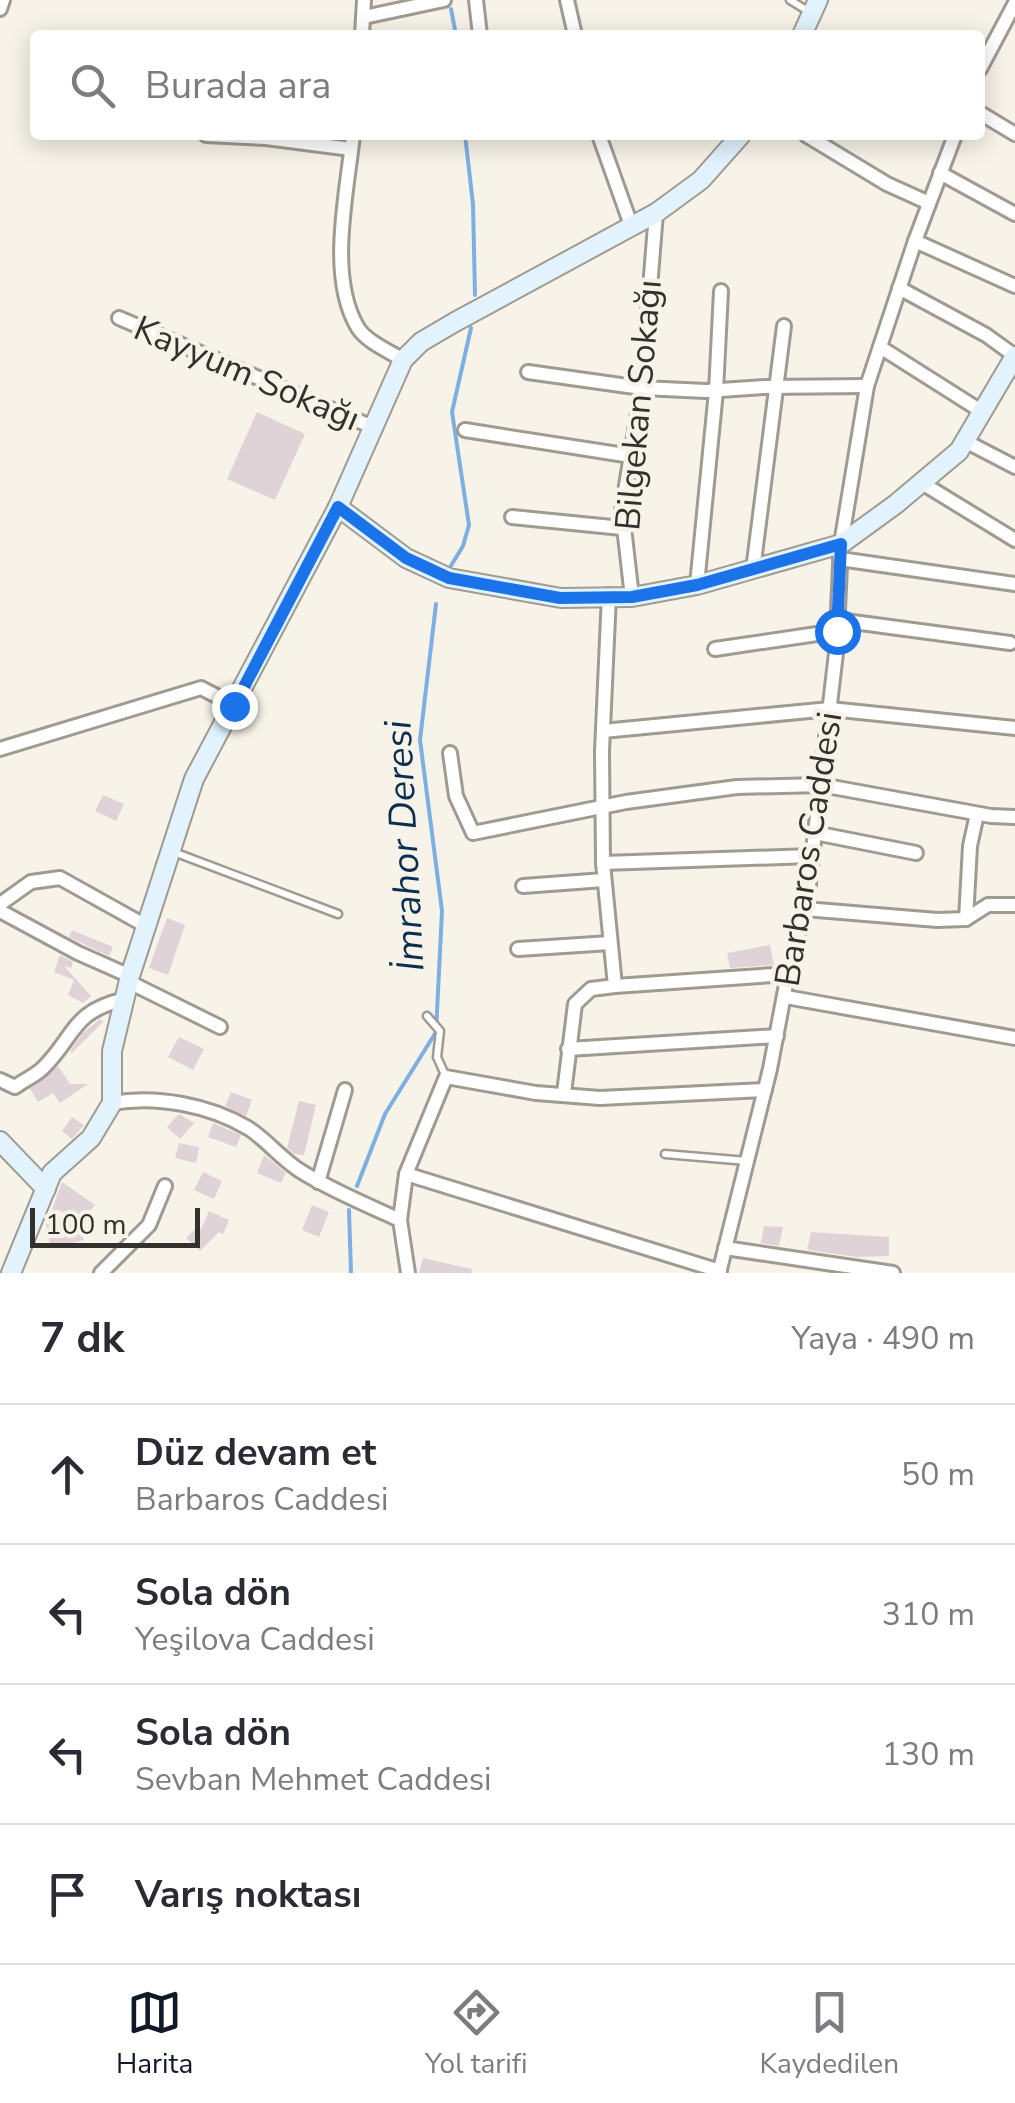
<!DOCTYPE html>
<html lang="tr">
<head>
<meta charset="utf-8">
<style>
  body { margin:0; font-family:"Nunito Sans",sans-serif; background:#f7f7f7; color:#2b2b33 }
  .scale { position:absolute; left:30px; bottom:25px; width:170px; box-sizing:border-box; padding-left:10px; border:5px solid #33312d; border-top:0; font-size:28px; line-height:35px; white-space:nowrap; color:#33312d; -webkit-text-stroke:8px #f8f3e8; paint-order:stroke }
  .stop { position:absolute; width:30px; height:30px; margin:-22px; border:8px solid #1a73e8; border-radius:50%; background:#fff }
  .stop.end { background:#1a73e8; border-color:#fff; box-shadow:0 2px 10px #0008 }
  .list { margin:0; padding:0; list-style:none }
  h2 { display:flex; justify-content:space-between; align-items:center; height:130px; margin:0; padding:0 40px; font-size:42px }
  h2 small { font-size:32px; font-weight:400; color:#7c7c81 }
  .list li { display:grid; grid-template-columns:65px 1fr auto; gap:30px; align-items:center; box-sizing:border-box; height:140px; padding:0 40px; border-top:2px solid #e1e1e2 }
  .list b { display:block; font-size:38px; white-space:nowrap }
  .list p { margin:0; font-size:32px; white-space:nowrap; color:#7c7c81 }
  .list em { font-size:32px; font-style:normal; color:#7c7c81 }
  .icon { flex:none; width:55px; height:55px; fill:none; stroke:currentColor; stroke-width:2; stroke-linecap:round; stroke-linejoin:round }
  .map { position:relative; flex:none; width:1015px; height:1273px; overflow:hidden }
  .search { position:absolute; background:#fff; box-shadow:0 5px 25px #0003; left:30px; right:30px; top:30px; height:110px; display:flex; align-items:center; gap:25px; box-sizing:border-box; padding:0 35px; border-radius:10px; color:#7c7c81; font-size:38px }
  .sheet { height:690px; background:#fff }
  nav { display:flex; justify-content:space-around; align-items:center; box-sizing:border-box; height:140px; border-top:2px solid #e1e1e2; background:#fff; font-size:28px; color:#7c7c81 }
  nav a { display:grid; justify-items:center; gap:5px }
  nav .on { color:#111827 }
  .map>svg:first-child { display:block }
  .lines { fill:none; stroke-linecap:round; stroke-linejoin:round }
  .stream { stroke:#7eafe3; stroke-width:4 }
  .building { fill:#dfd3d8 }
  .lane-casing { stroke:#a09b92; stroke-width:11 }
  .street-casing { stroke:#a09b92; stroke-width:18 }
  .secondary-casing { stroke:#a09b92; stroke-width:22 }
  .lane { stroke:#fff; stroke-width:6 }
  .street { stroke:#fff; stroke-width:12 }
  .secondary { stroke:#e2f3fe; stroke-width:18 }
  .route { stroke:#1a73e8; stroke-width:12 }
  .labels { text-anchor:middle; stroke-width:9; stroke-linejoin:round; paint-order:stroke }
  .street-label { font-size:35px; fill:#33312d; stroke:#f8f3e8 }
  .water-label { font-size:38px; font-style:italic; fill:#0a2e50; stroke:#f8f3e8 }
</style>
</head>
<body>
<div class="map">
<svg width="1015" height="1273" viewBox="0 0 1015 1273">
  <rect width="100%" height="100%" fill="#f8f3e8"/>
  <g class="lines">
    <!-- stream -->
    <g class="stream">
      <path d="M451,9L456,35"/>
      <path d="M465,135L473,204L475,295"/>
      <path d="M449,569L463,546L469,525L452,412L471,328"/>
      <path d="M357,1186L385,1114L436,1032L442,911L420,740L436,604"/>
      <path d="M349,1210L351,1273"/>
    </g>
  </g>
  <!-- building -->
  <g class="building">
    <path d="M257,412L305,434L275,500L227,479Z"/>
    <path d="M103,795L124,804L116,821L95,811Z"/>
    <path d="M167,918L185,925L168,975L149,968Z"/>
    <path d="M72,930L113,947L109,956L69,937Z"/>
    <path d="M770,945L774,965L730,968L727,953Z"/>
    <path d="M60,955L73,962L71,968L64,966L91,996L83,1003L68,995L74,980L54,972Z"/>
    <path d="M100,1019L103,1022L72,1053L70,1051L83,1033Z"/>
    <path d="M179,1037L204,1049L193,1070L168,1057Z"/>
    <path d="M58,1066L70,1084H88L60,1103L53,1093L38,1102L30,1089Z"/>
    <path d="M231,1092L252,1100L246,1116L225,1106Z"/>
    <path d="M299,1101L316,1105L304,1155L294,1154L287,1148Z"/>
    <path d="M179,1114L194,1123L180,1139L167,1127Z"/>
    <path d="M72,1117L84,1125L72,1139L62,1131Z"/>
    <path d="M213,1123L241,1135L236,1147L208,1137Z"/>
    <path d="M179,1143L199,1147L196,1163L175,1158Z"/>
    <path d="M264,1155L286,1173L281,1183L257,1173Z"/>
    <path d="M203,1172L222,1181L214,1199L194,1190Z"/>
    <path d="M62,1182L95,1205L79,1225L84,1240L51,1248L46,1226Z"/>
    <path d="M312,1205L329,1212L319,1237L302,1230Z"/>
    <path d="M209,1211L229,1220L223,1234L219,1232L200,1251L186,1238L196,1228L200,1231Z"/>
    <path d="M764,1226L783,1227L779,1246L761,1243Z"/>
    <path d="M811,1232L889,1237V1256L857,1257L807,1250Z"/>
    <path d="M423,1258L472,1269L471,1273H419Z"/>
  </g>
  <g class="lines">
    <!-- lane casing -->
    <g class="lane-casing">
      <g id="lane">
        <path d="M790,0L811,13"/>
        <path d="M171,851L338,914"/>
        <path d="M427,1016L440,1031L437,1057L446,1077"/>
        <path d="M665,1154L747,1161"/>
      </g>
    </g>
    <!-- street casing -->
    <g class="street-casing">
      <g id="street">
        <path d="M476,0L480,35"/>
        <path d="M567,0L575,35"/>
        <path d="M0,9L3,0"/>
        <path d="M364,17L444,0"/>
        <path d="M362,35L364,0"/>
        <path d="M980,69L1015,3"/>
        <path d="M980,113L1015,134"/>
        <path d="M206,135L266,138L351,149"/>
        <path d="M353,135C347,193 327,277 358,328C367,342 389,351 403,360"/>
        <path d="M599,135L631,225"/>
        <path d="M806,135L887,184L929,203"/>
        <path d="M940,173L1015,214"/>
        <path d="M915,241L1015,286"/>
        <path d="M899,288L986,335L1015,356"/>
        <path d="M119,318L375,428"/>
        <path d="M880,347L981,411"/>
        <path d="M528,372L642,388L706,391L765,387L867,386"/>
        <path d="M465,430L631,456"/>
        <path d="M965,441L1015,467"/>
        <path d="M922,483L1015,540"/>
        <path d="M512,517L622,528"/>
        <path d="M840,559L1015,584"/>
        <path d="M753,570L784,326"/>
        <path d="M697,585L716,391L721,291"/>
        <path d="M609,595L602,751L603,863L615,986L788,974"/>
        <path d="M632,597L622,510L642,388L656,213"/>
        <path d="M838,620L1010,643"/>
        <path d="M715,649L837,631"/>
        <path d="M603,731L830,709L1015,728"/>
        <path d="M0,749L201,688L234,705"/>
        <path d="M450,753L456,796L473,833L626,802L737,787L821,785L991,816L1015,817"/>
        <path d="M815,833L916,853"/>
        <path d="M603,863L812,856"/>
        <path d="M523,886L604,880"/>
        <path d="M0,904L31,882L60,878L146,926"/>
        <path d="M805,909L937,920L966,919L988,905H1015"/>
        <path d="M0,911L78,953L130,976"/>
        <path d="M966,919L970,846L977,814"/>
        <path d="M518,949L610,943"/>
        <path d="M129,982L220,1027"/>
        <path d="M786,997L1015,1038"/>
        <path d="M568,1049L777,1036"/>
        <path d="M0,1080L15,1087C23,1081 34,1076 42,1069C76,1036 70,1012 125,999"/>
        <path d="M564,1093L575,1004L591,989L615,986"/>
        <path d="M112,1103C156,1095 209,1105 248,1128C267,1140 282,1160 302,1172C333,1191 367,1205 400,1220"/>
        <path d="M406,1174L720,1271"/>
        <path d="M318,1182L345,1090"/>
        <path d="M725,1248L893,1273"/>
        <path d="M101,1273L149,1225L165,1186"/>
        <path d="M408,1273L400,1220L406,1174L446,1077L536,1093L600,1098L765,1090"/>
        <path d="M719,1273L770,1069L788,974L807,901L836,653L841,544L867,386L915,241L955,135"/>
      </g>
    </g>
    <!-- secondary casing -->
    <g class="secondary-casing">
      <g id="secondary">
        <path d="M802,35L818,0"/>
        <path d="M338,507L406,558L449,578L561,598L632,597L697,585L841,544L896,504L959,451L1015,356"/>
        <path d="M0,1141L46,1189"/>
        <path d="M11,1273L52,1173L91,1138L112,1103V1051L130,976L194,779L338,507L403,360L421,342L455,322L656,213L701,180L741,135"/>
      </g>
    </g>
    <!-- lane -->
    <use href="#lane" class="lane"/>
    <!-- street -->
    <use href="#street" class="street"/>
    <!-- secondary -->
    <use href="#secondary" class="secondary"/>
  </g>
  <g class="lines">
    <!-- route -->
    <path class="route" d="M234,706L338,507L406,558L449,578L560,598L632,597L697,585L841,544L837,631"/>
  </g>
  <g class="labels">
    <!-- street labels -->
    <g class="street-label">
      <text transform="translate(247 373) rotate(23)" y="12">Kayyum Sokağı</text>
      <text transform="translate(638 405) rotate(-85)" y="12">Bilgekan Sokağı</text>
      <text transform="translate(808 849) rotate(-81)" y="12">Barbaros Caddesi</text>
    </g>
    <!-- water labels -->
    <g class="water-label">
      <text transform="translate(404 846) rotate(-93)" y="13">İmrahor Deresi</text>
    </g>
  </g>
</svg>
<div class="scale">100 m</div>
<div class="stop" style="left:837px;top:631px"></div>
<div class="stop end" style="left:234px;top:706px"></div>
<div class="search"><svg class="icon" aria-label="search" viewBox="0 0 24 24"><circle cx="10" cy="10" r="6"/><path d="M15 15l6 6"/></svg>Burada ara</div>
</div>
<section class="sheet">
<h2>7 dk<small>Yaya · 490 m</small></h2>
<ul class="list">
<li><svg class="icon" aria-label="ahead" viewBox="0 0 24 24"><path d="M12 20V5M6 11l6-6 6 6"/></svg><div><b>Düz devam et</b><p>Barbaros Caddesi</p></div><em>50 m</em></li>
<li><svg class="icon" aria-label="left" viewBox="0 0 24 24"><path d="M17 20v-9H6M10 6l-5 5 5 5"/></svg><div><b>Sola dön</b><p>Yeşilova Caddesi</p></div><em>310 m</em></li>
<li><svg class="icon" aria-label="left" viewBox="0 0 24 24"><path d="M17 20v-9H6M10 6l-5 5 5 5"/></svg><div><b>Sola dön</b><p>Sevban Mehmet Caddesi</p></div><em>130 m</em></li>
<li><svg class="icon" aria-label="arrive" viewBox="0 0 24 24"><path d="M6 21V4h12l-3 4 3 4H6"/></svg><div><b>Varış noktası</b></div></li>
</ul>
</section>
<nav>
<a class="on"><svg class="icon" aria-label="map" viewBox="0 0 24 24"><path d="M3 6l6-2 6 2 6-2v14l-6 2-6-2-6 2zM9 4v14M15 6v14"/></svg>Harita</a>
<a><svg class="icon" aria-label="directions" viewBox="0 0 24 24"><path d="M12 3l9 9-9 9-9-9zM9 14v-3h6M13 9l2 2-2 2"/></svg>Yol tarifi</a>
<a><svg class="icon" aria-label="saved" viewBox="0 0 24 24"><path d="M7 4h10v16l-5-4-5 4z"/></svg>Kaydedilen</a>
</nav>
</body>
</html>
